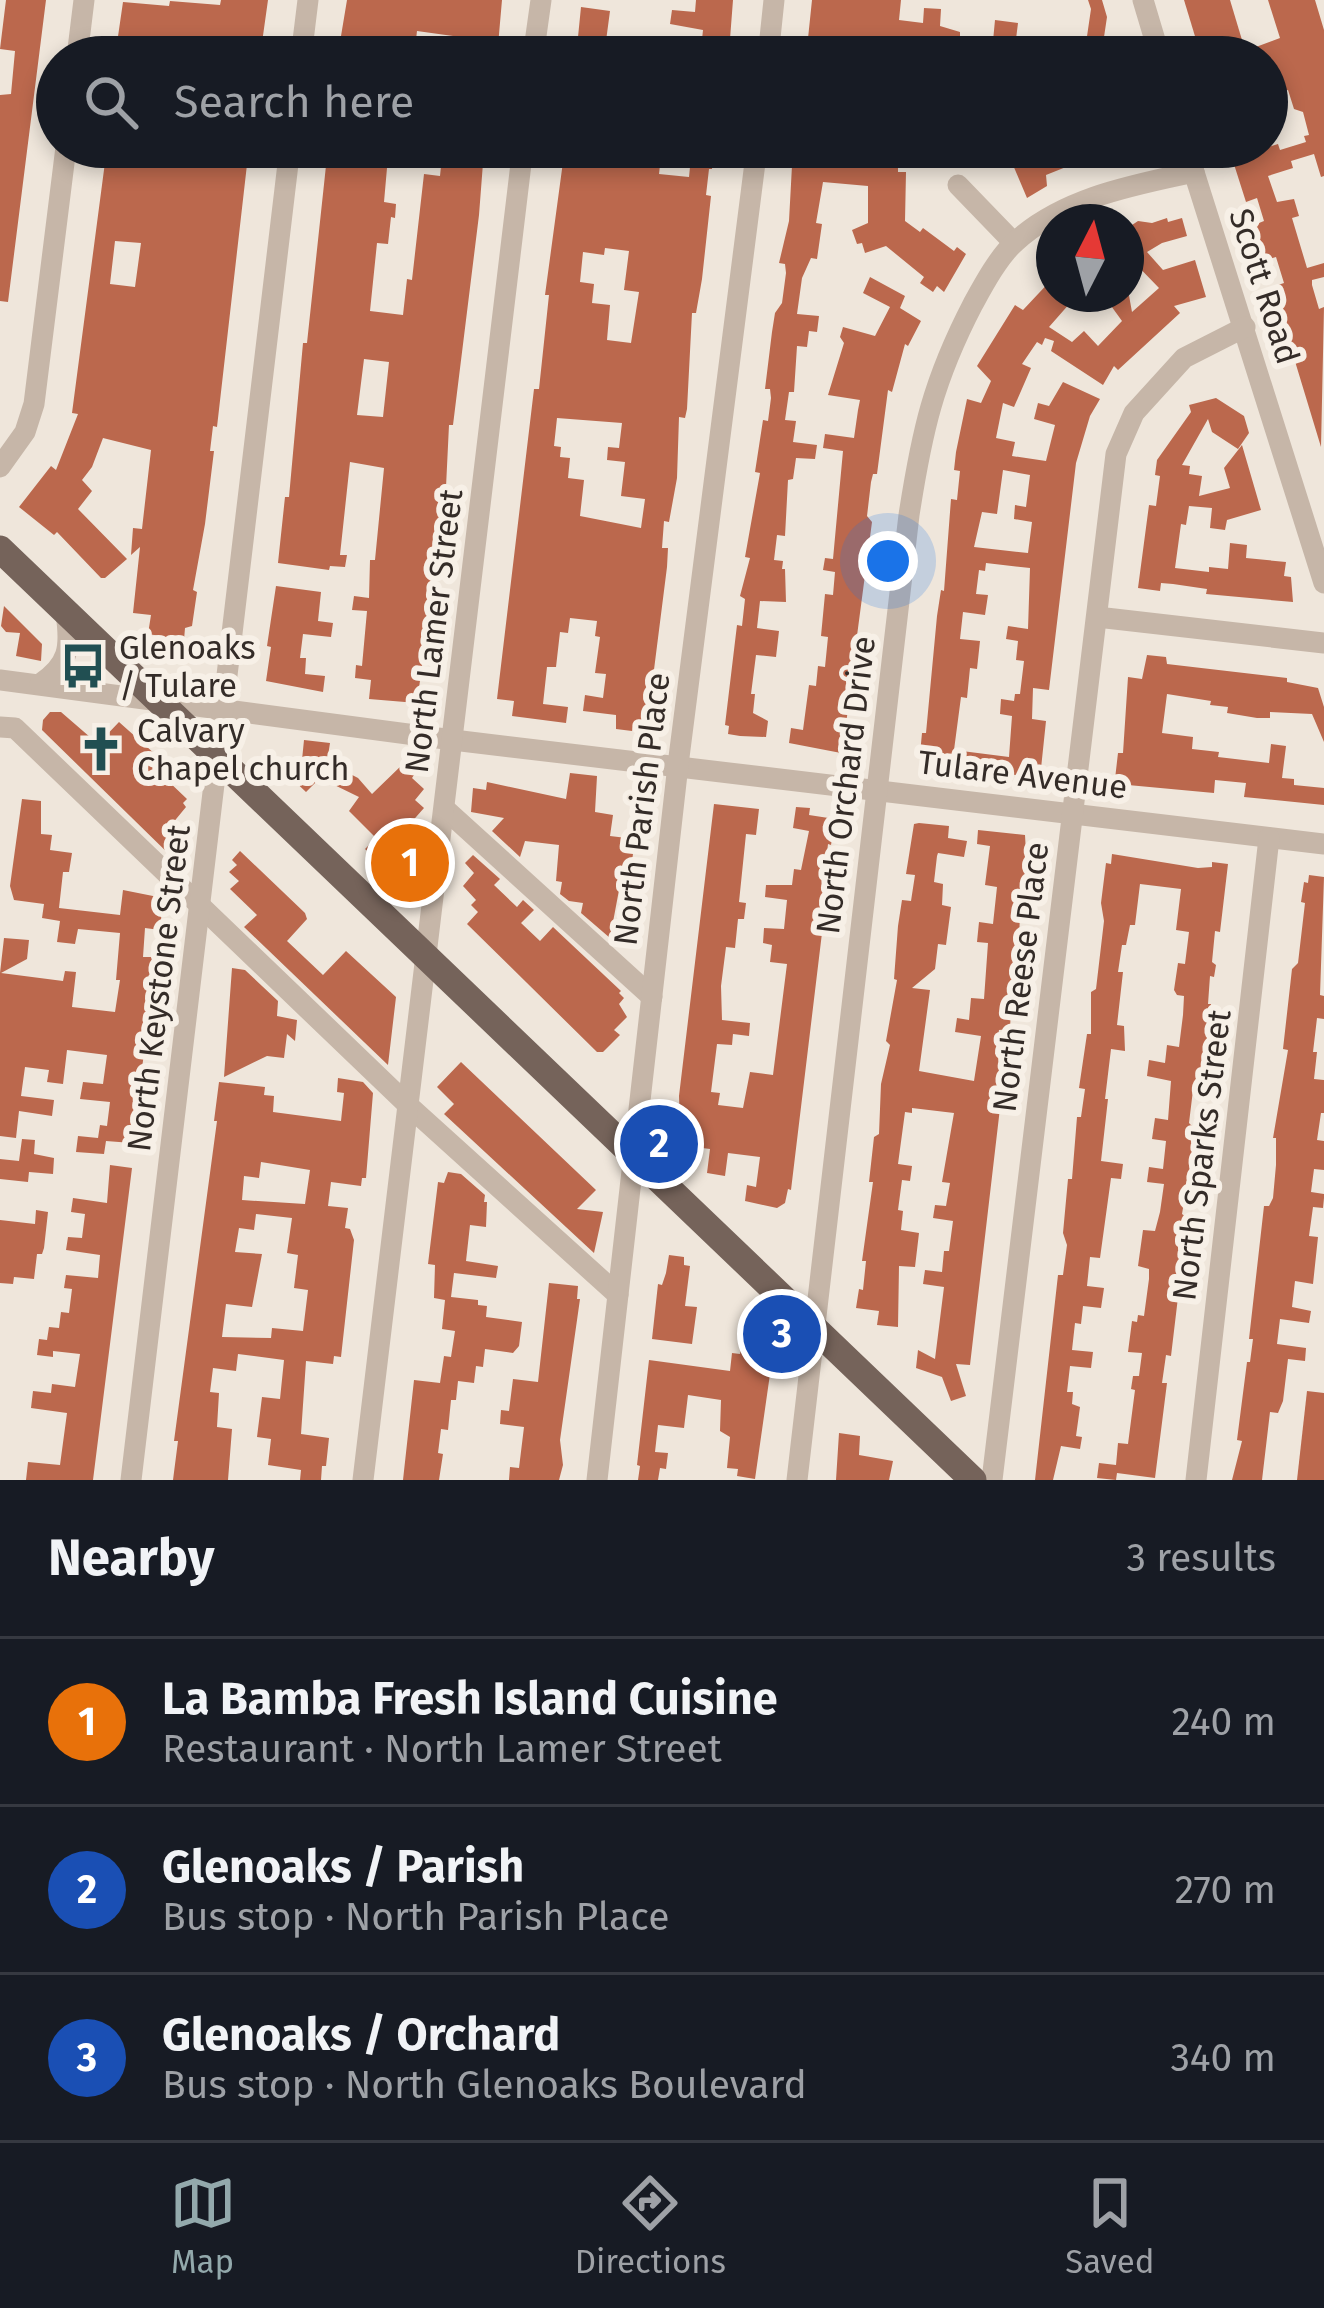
<!DOCTYPE html>
<html lang="en">
<head>
<meta charset="utf-8">
<style>
  body { margin:0; font-family:"Fira Sans",sans-serif; background:#242831; color:#f1f3f6 }
  .compass { position:absolute; left:1036px; top:204px; width:108px; height:108px; border-radius:50%; background:#171b24; box-shadow:0 6px 18px #0003; rotate:6deg }
  .you { position:absolute; left:888px; top:561px; width:42px; height:42px; margin:-30px; border:9px solid #fff; border-radius:50%; background:#1a73e8; box-shadow:0 0 0 18px #1a73e833 }
  .badge { display:grid; place-items:center; width:78px; height:78px; border-radius:50%; background:#93a9ac; color:#fff; font-size:39px; font-weight:700 }
  .pin { position:absolute; translate:-50% -50%; border:6px solid #fff; box-shadow:0 3px 12px #0006 }
  .list { margin:0; padding:0; list-style:none }
  h2 { display:flex; justify-content:space-between; align-items:center; height:156px; margin:0; padding:0 48px; font-size:51px }
  h2 small { font-size:39px; font-weight:400; color:#9ea1a6 }
  .list li { display:grid; grid-template-columns:78px 1fr auto; gap:36px; align-items:center; box-sizing:border-box; height:168px; padding:0 48px; border-top:3px solid #363941 }
  .list b { display:block; font-size:45px; white-space:nowrap }
  .list p { margin:0; font-size:39px; white-space:nowrap; color:#9ea1a6 }
  .list em { font-size:39px; font-style:normal; color:#9ea1a6 }
  .icon { flex:none; width:66px; height:66px; fill:none; stroke:currentColor; stroke-width:2; stroke-linecap:round; stroke-linejoin:round }
  .map { position:relative; flex:none; width:1324px; height:1480px; overflow:hidden }
  .search { position:absolute; background:#171b24; box-shadow:0 6px 18px #0003; left:36px; right:36px; top:36px; height:132px; display:flex; align-items:center; gap:30px; box-sizing:border-box; padding:0 42px; border-radius:66px; color:#9ea1a6; font-size:45px }
  .sheet { height:660px; background:#171b24 }
  nav { display:flex; justify-content:space-around; align-items:center; box-sizing:border-box; height:168px; border-top:3px solid #363941; background:#171b24; font-size:33px; color:#9ea1a6 }
  nav a { display:grid; justify-items:center; gap:6px }
  nav .on { color:#93a9ac }
  .map>svg:first-child { display:block }
  .building { fill:#bb684d; fill-rule:evenodd }
  .lines { fill:none; stroke-linecap:round; stroke-linejoin:round }
  .minor { stroke:#c6b6a8; stroke-width:21 }
  .major { stroke:#75635a; stroke-width:27 }
  .labels { text-anchor:middle; stroke-width:12; stroke-linejoin:round; paint-order:stroke }
  .street-label { font-size:33px; fill:#342c28; stroke:#f7f0e7 }
  .poi-label { font-size:33px; fill:#342c28; stroke:#f7f0e7; text-anchor:start }
</style>
</head>
<body>
<div class="map">
<svg width="1324" height="1480" viewBox="0 0 1324 1480">
  <rect width="100%" height="100%" fill="#efe6db"/>
  <!-- building -->
  <g class="building">
    <path d="M6,0H46L8,302L0,301V95L11,94L15,51L0,49Z"/>
    <path d="M221,0H268L260,57H219L154,48L152,57H115L123,2L169,6L170,1L220,5Z"/>
    <path d="M347,0H502L497,57H450L453,36L417,31L414,57L338,54Z"/>
    <path d="M696,0H733L729,52L701,49L703,30L670,24L672,10L695,12Z"/>
    <path d="M812,0H901L899,20L923,23L924,8L941,9L940,26L960,32V51L909,50L839,40L837,56L824,54L825,50L807,48Z"/>
    <path d="M1088,0H1102L1107,17L1104,37L1110,38L1116,57H1099L1098,51L1085,50L1091,9Z"/>
    <path d="M1184,0H1230L1242,40L1201,56Z"/>
    <path d="M1268,0H1315L1324,30V176L1321,177L1314,154L1291,161L1293,168L1268,176L1277,202L1294,199L1299,216L1292,218L1307,268L1324,263V277L1312,280V285L1319,309L1324,307L1321,447L1277,302L1280,301L1278,285L1284,283L1276,257L1263,261L1254,225L1264,221L1257,198L1246,202L1232,158L1278,144L1280,150L1306,142L1304,136L1309,135L1303,112L1294,109L1288,90L1267,97V57H1229L1280,38Z"/>
    <path d="M581,7L610,11L606,41L674,49V57H576Z"/>
    <path d="M995,20L1018,23L1015,47L1019,57H954L993,41Z"/>
    <path d="M107,147H249L217,427L213,426L210,451H214L205,524L193,590L197,592L192,626L185,628L184,640L148,634L151,615L133,613L140,547L131,555L133,528L142,529L151,450L103,438L92,467L82,480L92,491L78,509L127,559L105,578H101L57,532L54,535L19,507L51,466L56,470L78,414L72,413ZM115,241L141,243L135,287L110,284Z"/>
    <path d="M328,147H363L361,164L387,168L384,202L396,204L395,218L391,217L388,244L377,243L370,311L403,315L407,279L412,280L424,174L440,176L443,147L484,150L479,215L453,425H449L446,487L417,703L369,699L371,680L355,678L356,665L362,666L367,611L352,610L354,596L369,598L370,560H375L384,468L350,462L340,555H347L345,567L330,566L329,570L278,563L285,497H289L303,343H307ZM364,359L389,362L383,417L357,415Z"/>
    <path d="M565,147H592L591,157L645,162V147H662L659,174L689,177L692,147H714L712,169H709L706,195L711,196L702,279L696,313H692L687,409L685,418L679,417L677,478L669,522L664,521L662,548H668L667,567L648,717L644,728L633,727L632,731L616,729V715L583,711L585,695L603,698L606,674L595,673L600,637L595,636L597,621L570,618L568,633L560,632L556,667H547L543,704L568,707L566,723L512,716L514,701L497,699L534,389H539L549,295H545ZM605,248L629,251L624,290L639,292L631,343L607,340L610,305L592,303L594,284L580,282L583,252L604,255ZM557,418L622,423L619,448L608,447L607,460L625,462L621,496L645,499L641,528L580,516L584,480L568,478L570,458L560,457L561,447L554,446Z"/>
    <path d="M793,147H901L889,159L898,164V172H906L905,221L920,232L923,228L954,251L957,247L966,254L944,292L937,286L933,292L920,283L924,277L886,246L865,253L862,243L857,244L852,230L868,223V186L823,182L816,223L822,224L817,259L811,258L802,278L797,314L819,316L817,332L809,331L807,347L797,346L794,392H789L785,420L796,421L793,442L817,445L815,459L796,458L793,479L788,480L785,536L777,535L774,560L783,561L782,569H785L786,602L760,601L757,628L779,631L776,657L756,655L751,694H755L753,713L768,721L766,737L740,736L728,734L729,726L725,725L737,625L742,626L745,599L740,596L750,558L745,557L760,473L755,472L763,420L768,421L771,398L770,389H765L772,332L775,313L782,303L786,273L785,264L779,263L789,221Z"/>
    <path d="M1073,147H1088L1091,157L1046,175L1047,186L1027,198L1013,165L1034,153L1036,157Z"/>
    <path d="M1167,218L1168,222L1182,218L1187,236L1162,243L1147,252L1163,270L1195,260L1206,297L1174,306L1180,313L1118,370L1114,366L1103,385L1051,351L1054,341L1045,338L1042,345L1037,342L1022,364L1031,368L1014,407L1003,403L996,438L1015,442L1012,456L1046,461L1055,425L1034,419L1038,403L1049,406L1063,382L1100,399L1090,416L1076,463L1049,690L1033,688L1032,719L1046,721L1040,778L923,763L925,754H920L922,733H926L937,616L941,590L944,591L951,499L957,500L960,471L954,470L956,452L967,399L981,403L991,381L977,366L1015,305L1023,310L1054,277V294H1078L1049,327L1072,342L1084,331L1098,346L1122,321L1109,303L1128,290L1132,312L1159,288L1126,254V229L1138,221L1152,223ZM1003,470L1030,475L1026,507L1015,505L1014,519L1032,522L1028,553L974,547L982,512L997,514ZM986,563L1030,568L1028,629L1008,626L1006,639L1018,641L1016,660L1024,661L1020,694H1015L1014,701L1001,699L1000,714L1012,716L1009,757L954,750L961,697L967,698L970,668L977,669L980,641L960,639L963,612L985,615L988,595L976,594L979,570L985,571Z"/>
    <path d="M870,277L905,296L900,308L921,321L908,346L905,344L892,392L888,390L877,474H873L871,482L867,516L872,522L853,666H849L846,692H851L841,753L789,743L791,728L803,730L809,685L816,686L818,666L825,667L828,637L821,636L825,594L833,595L835,572L823,570L825,558L833,559L843,451L823,448L825,434L854,438L858,410L860,400L828,395L844,343L840,337L843,327L875,336L890,307L863,293Z"/>
    <path d="M1216,398L1244,416L1249,433L1238,449L1212,432L1208,419L1182,465L1190,466L1189,474L1202,476L1199,496L1230,488L1224,468L1242,445L1261,510L1227,520L1225,530L1210,528L1212,508L1189,506L1186,525L1181,524L1175,568L1209,572V567L1228,569L1230,543L1247,545L1246,558L1286,562L1284,576L1291,577L1293,602L1206,594L1207,589L1173,584L1161,583L1160,591L1138,588L1149,505L1156,506L1160,476L1155,475L1157,460L1191,412L1189,405Z"/>
    <path d="M276,586L321,592L318,621L333,623L331,637L303,634L300,658H306L305,674L325,676L323,692L266,681L271,647L267,646Z"/>
    <path d="M4,606L42,644L41,661L16,656L20,633L6,632L1,626Z"/>
    <path d="M1147,655L1166,657L1167,664L1287,678V682L1318,688L1324,707V742L1312,714L1270,712V718H1257L1227,713L1228,707L1210,705L1211,701L1167,694L1162,733L1193,737L1192,749L1219,752L1218,757L1269,763L1271,744L1286,746L1282,778L1294,779V785L1324,788V805L1244,797L1246,783L1215,780L1214,793L1128,785V781L1115,779L1118,753H1123L1128,677L1142,679Z"/>
    <path d="M50,712H61L98,744L119,722L174,771L166,779L187,799L183,803L186,807L172,824L181,836L174,843L178,847L174,852L178,857L175,860L42,730L43,720Z"/>
    <path d="M304,740L330,743L327,762L358,778L372,794L403,764L414,775L412,778L424,789L415,800L424,808L393,843L418,848L414,870L399,867L392,874L365,849L376,838L349,811L359,797L320,778L306,792L288,775L302,760Z"/>
    <path d="M570,773L597,776L595,812L613,815L610,836L635,839L628,891L619,890L610,938L581,913L583,903L569,901L560,894L562,882L556,881L559,845L525,841L520,857L492,831L504,818L471,812L473,788L486,790L487,782L566,799Z"/>
    <path d="M22,799L41,801V834L52,835L50,850L72,853L69,872H63L59,908L120,915L123,890L163,898L160,930L145,928L143,957H152L148,1000L151,1001L132,1143L106,1141L104,1154L76,1152L78,1136L98,1138L100,1125L107,1126L110,1102L80,1099L83,1082L103,1084L107,1055L67,1050L63,1084L47,1082L49,1070L25,1067L21,1096L54,1100L52,1116L19,1111L16,1138L0,1136V973L4,938L29,940L27,959L1,973L63,981L65,971L76,972L72,1007L115,1012L120,980H116L120,933L78,929L75,944L57,942L60,921L42,918L44,904L14,900L10,886Z"/>
    <path d="M714,804L759,809L756,835L746,834L739,902L746,903L744,919H738L735,948L726,947L721,986L722,1020L750,1023L749,1036L733,1034L732,1045L717,1044L711,1092L720,1093L718,1105L743,1108L750,1072L773,1075L787,964L770,962L772,945L763,943L764,928L784,929L787,900L765,897L766,885H792L794,869L801,870L809,831L793,828L796,807L810,808L809,815L835,819L831,845L828,844L825,870L829,871L822,908H825L791,1190L788,1189L785,1203L777,1208L745,1201L747,1185L756,1187L760,1157L728,1153L725,1176L707,1173L710,1149L679,1145L680,1140L672,1139L674,1124L680,1125L679,1096Z"/>
    <path d="M919,823L949,826L948,838L967,841L964,857L938,853L937,856L934,882L943,884L942,905L951,907L946,945L938,944L935,969L912,988L930,990L919,1071L974,1081L981,1036L955,1032L957,1018L969,1020L971,998L984,999L988,943L977,942L979,922L993,924L997,887L985,885L990,846L977,844L978,830L1025,835L1026,853L1030,855L1023,907H1020L1019,948H1014L1010,1029L999,1030L995,1054L1001,1055L1000,1065L1004,1066L1003,1079H999L996,1106L1000,1108L970,1365L956,1364L966,1396L951,1401L942,1377L916,1368L918,1350L935,1359L944,1287L923,1284L925,1270L942,1272L944,1251H949L953,1221L933,1218L935,1205L946,1206L950,1183L942,1182L954,1113L912,1108V1113L905,1112L898,1164L912,1166L910,1181L902,1180L898,1210L903,1211L901,1230L919,1233L915,1267L899,1266L898,1327L877,1325L879,1311L856,1308L859,1289L863,1290L866,1261H862L873,1182H869L874,1137L879,1134L881,1084L890,1045L886,1041L897,980L894,979L898,926L902,900L911,901L915,875L906,874L914,824Z"/>
    <path d="M240,851L305,913L307,919L287,941L323,975L346,951L396,997L388,1065L244,927L257,915L230,889L239,881L229,872L237,865L232,860Z"/>
    <path d="M1112,854L1198,868L1212,867V862L1228,864L1220,932L1215,931L1212,962L1216,965L1214,977L1210,976L1208,1004H1211L1202,1079L1193,1090L1189,1123L1196,1130L1182,1214L1186,1217L1181,1272L1171,1356L1166,1355L1162,1383H1167L1155,1478L1117,1473L1116,1480L1097,1478L1099,1463L1116,1465L1118,1443L1128,1444L1135,1390L1131,1389L1133,1376H1139L1142,1353L1128,1352L1132,1321L1137,1322L1138,1315L1144,1316L1149,1279V1269L1138,1266L1143,1230L1155,1231L1160,1212L1164,1184L1147,1182L1149,1167L1163,1169L1166,1141L1152,1139L1155,1118L1168,1120L1171,1081L1147,1076L1149,1060L1165,1063L1167,1045L1179,1047L1183,1015L1184,996L1177,995L1174,990L1178,963L1185,964L1189,932L1176,930L1181,889L1140,884L1135,925H1130L1126,945H1122L1118,972H1123L1117,1025L1124,1026L1125,1051L1111,1049L1105,1099H1108L1101,1161L1123,1164L1121,1179L1111,1178L1100,1258L1090,1257L1087,1286L1104,1288L1101,1308L1083,1306L1081,1324L1075,1323L1072,1350L1093,1352L1091,1368L1070,1366L1067,1392H1073L1072,1404L1080,1407L1076,1436L1082,1437L1080,1449L1061,1446L1053,1480H1035L1058,1275H1063L1067,1245L1063,1233L1068,1179H1072L1077,1117H1081L1085,1089L1079,1088L1087,1034H1091V992L1096,989L1104,921L1101,903L1106,863L1111,864Z"/>
    <path d="M473,855L500,879L494,885L517,907L523,900L534,910L521,923L540,941L553,927L621,991L619,993L624,998L619,1004L627,1017L614,1030L620,1035L603,1052H597L467,924L478,912L471,905L476,900L463,886L474,873L465,863Z"/>
    <path d="M1309,875L1324,877L1320,995L1324,996V1019L1317,1018L1313,1052H1317L1314,1079L1324,1080V1113H1321L1317,1140L1324,1141V1170L1314,1169L1311,1192L1324,1194V1198L1323,1208L1313,1207L1309,1236L1318,1237L1313,1284L1295,1281L1292,1307L1311,1311L1309,1323L1280,1319L1277,1344L1306,1348L1305,1361L1288,1359L1283,1401L1278,1413L1270,1412L1262,1480H1232L1242,1441L1237,1440L1247,1362H1250L1253,1339H1249L1264,1206H1269L1273,1198L1276,1165V1138H1273L1288,1050L1283,1049L1292,969L1298,963L1305,903L1301,902L1304,882L1308,883Z"/>
    <path d="M232,968L245,970L278,1001L277,1016L297,1020L295,1041L287,1034L284,1058L267,1056L224,1077Z"/>
    <path d="M461,1062L596,1190L577,1209L603,1212L594,1253L444,1114L454,1104L437,1087Z"/>
    <path d="M338,1078L363,1082L373,1093L366,1178H362L361,1186L331,1182L328,1206L348,1208L345,1228L350,1229L354,1240L341,1357L334,1356L333,1364L306,1361L301,1434L329,1438L326,1466H322L321,1480H300L301,1470L268,1465L271,1439L257,1437L262,1397L280,1399L284,1360L238,1354L236,1371L213,1368L210,1392L219,1393L217,1427L232,1429L228,1480H173L178,1441H174L217,1121H214L219,1082L265,1087L264,1095L274,1096L273,1112L341,1121L344,1093L337,1092ZM261,1162L310,1170L305,1204L242,1200L244,1176L259,1178ZM256,1214L292,1218L287,1253L298,1255L294,1288L308,1290L303,1331L272,1328L271,1338L222,1337L226,1304L252,1307L262,1254L235,1252L239,1228L254,1230Z"/>
    <path d="M22,1139L35,1140L34,1154L54,1158L53,1174L29,1172L28,1182L0,1179V1159L19,1161Z"/>
    <path d="M110,1165L132,1168L93,1480H26L28,1462L60,1465L67,1413L31,1408L33,1391L51,1393L52,1384L75,1387L80,1354L53,1351V1357L37,1355L39,1339L47,1340L49,1327L59,1328L61,1312L69,1313L72,1289L64,1288L66,1275L98,1278L100,1255L66,1250L68,1237L82,1238L85,1214L71,1212L73,1198L107,1203Z"/>
    <path d="M448,1172L461,1174L485,1195L484,1202H487L486,1227L470,1225L466,1261L498,1266L496,1278L454,1273L451,1297L478,1300V1305L487,1306L486,1317L522,1322L519,1346L513,1353L485,1349L483,1367L476,1366L474,1383L458,1381L456,1400H451L448,1430L441,1429L438,1453L443,1454L439,1480H403L414,1380L440,1383L444,1356L451,1357L455,1331L442,1329L445,1300L434,1298L435,1265L428,1264L438,1182L444,1183Z"/>
    <path d="M36,1210L48,1212L44,1248L42,1254H37L34,1279L14,1277L13,1284L0,1283V1220L35,1224Z"/>
    <path d="M669,1255L684,1257V1265L690,1266L685,1306L697,1307L692,1344L652,1339L658,1284L662,1285L666,1273Z"/>
    <path d="M549,1283L578,1286L577,1299H580L560,1440L563,1465L559,1480H509L510,1467L519,1468L524,1427L500,1424L501,1410L509,1411L513,1379L538,1382Z"/>
    <path d="M741,1349L773,1353L755,1479L737,1476L738,1469L727,1468L730,1437L720,1431L721,1400L688,1395L684,1428L658,1425L655,1452L668,1453L666,1469L660,1468L658,1480H638L640,1466L637,1465L649,1360L730,1371L732,1353L740,1354Z"/>
    <path d="M1307,1391L1324,1393V1480H1297Z"/>
    <path d="M839,1433L860,1436L859,1455L893,1461L889,1480H836Z"/>
  </g>
  <g class="lines">
    <!-- minor -->
    <g class="minor">
      <path d="M1143,0L1160,57"/>
      <path d="M77,57L84,0"/>
      <path d="M301,57L308,0"/>
      <path d="M533,57L541,0"/>
      <path d="M768,57L774,0"/>
      <path d="M1186,147L1324,583"/>
      <path d="M958,185L1014,243"/>
      <path d="M0,467L25,432L34,404L66,147"/>
      <path d="M1097,617L1324,643"/>
      <path d="M0,680L453,740L1324,844"/>
      <path d="M40,684C69,665 71,647 66,614"/>
      <path d="M0,727L15,728L410,1107L618,1295"/>
      <path d="M445,809L652,997"/>
      <path d="M131,1480L290,147"/>
      <path d="M363,1480L523,147"/>
      <path d="M597,1480L678,765L757,147"/>
      <path d="M797,1480L909,515C922,431 933,381 973,304C984,284 998,258 1014,243C1062,198 1133,185 1194,172"/>
      <path d="M992,1480L1116,454L1134,413L1184,358L1245,327"/>
      <path d="M1196,1480L1269,838"/>
    </g>
    <!-- major -->
    <path class="major" d="M0,549L973,1480"/>
  </g>
  <!-- icons -->
  <defs>
    <g id="bus-bare" transform="scale(3.6)"><path d="M-5-6H5V4H4V6H2V4H-2V6H-4V4H-5ZM-3.5-4V0h7V-4ZM-3.5 1.2v1.5H-2V1.2ZM2 1.2v1.5H3.5V1.2Z" fill="#214f52" stroke="#f7f0e7" stroke-width="2.5" paint-order="stroke"/></g>
    <g id="church-bare" transform="scale(3.6)"><path d="M-1.2-6h2.4v3.5h3.3v2.4h-3.3V6h-2.4V-.1h-3.3v-2.4h3.3Z" fill="#214f52" stroke="#f7f0e7" stroke-width="2.5" paint-order="stroke"/></g>
  </defs>
  <g fill-rule="evenodd">
    <use href="#bus-bare" x="83" y="666"/>
    <use href="#church-bare" x="101" y="749"/>
  </g>
  <g class="labels">
    <!-- street labels -->
    <g class="street-label">
      <text transform="translate(1265 286) rotate(72)" y="12">Scott Road</text>
      <text transform="translate(433 631) rotate(-83)" y="12">North Lamer Street</text>
      <text transform="translate(1023 774) rotate(7)" y="12">Tulare Avenue</text>
      <text transform="translate(845 785) rotate(-83)" y="12">North Orchard Drive</text>
      <text transform="translate(641 809) rotate(-83)" y="12">North Parish Place</text>
      <text transform="translate(1020 977) rotate(-83)" y="12">North Reese Place</text>
      <text transform="translate(158 988) rotate(-83)" y="12">North Keystone Street</text>
      <text transform="translate(1201 1155) rotate(-83)" y="12">North Sparks Street</text>
    </g>
    <!-- poi labels -->
    <g class="poi-label">
      <text x="119" y="659">Glenoaks<tspan x="119" dy="38">/ Tulare</tspan></text>
      <text x="137" y="742">Calvary<tspan x="137" dy="38">Chapel church</tspan></text>
    </g>
  </g>
</svg>
<svg class="compass" viewBox="-18 -18 36 36"><path d="M0-13l5 13h-10z" fill="#e53935"/><path d="M0 13l5-13h-10z" fill="#9ea1a6"/></svg>
<div class="you"></div>
<div class="pin badge" style="left:410px;top:863px;background:#e8710a">1</div>
<div class="pin badge" style="left:659px;top:1144px;background:#1a4fb4">2</div>
<div class="pin badge" style="left:782px;top:1334px;background:#1a4fb4">3</div>
<div class="search"><svg class="icon" aria-label="search" viewBox="0 0 24 24"><circle cx="10" cy="10" r="6"/><path d="M15 15l6 6"/></svg>Search here</div>
</div>
<section class="sheet">
<h2>Nearby<small>3 results</small></h2>
<ul class="list">
<li><span class="badge" style="background:#e8710a">1</span><div><b>La Bamba Fresh Island Cuisine</b><p>Restaurant · North Lamer Street</p></div><em>240 m</em></li>
<li><span class="badge" style="background:#1a4fb4">2</span><div><b>Glenoaks / Parish</b><p>Bus stop · North Parish Place</p></div><em>270 m</em></li>
<li><span class="badge" style="background:#1a4fb4">3</span><div><b>Glenoaks / Orchard</b><p>Bus stop · North Glenoaks Boulevard</p></div><em>340 m</em></li>
</ul>
</section>
<nav>
<a class="on"><svg class="icon" aria-label="map" viewBox="0 0 24 24"><path d="M3 6l6-2 6 2 6-2v14l-6 2-6-2-6 2zM9 4v14M15 6v14"/></svg>Map</a>
<a><svg class="icon" aria-label="directions" viewBox="0 0 24 24"><path d="M12 3l9 9-9 9-9-9zM9 14v-3h6M13 9l2 2-2 2"/></svg>Directions</a>
<a><svg class="icon" aria-label="saved" viewBox="0 0 24 24"><path d="M7 4h10v16l-5-4-5 4z"/></svg>Saved</a>
</nav>
</body>
</html>
